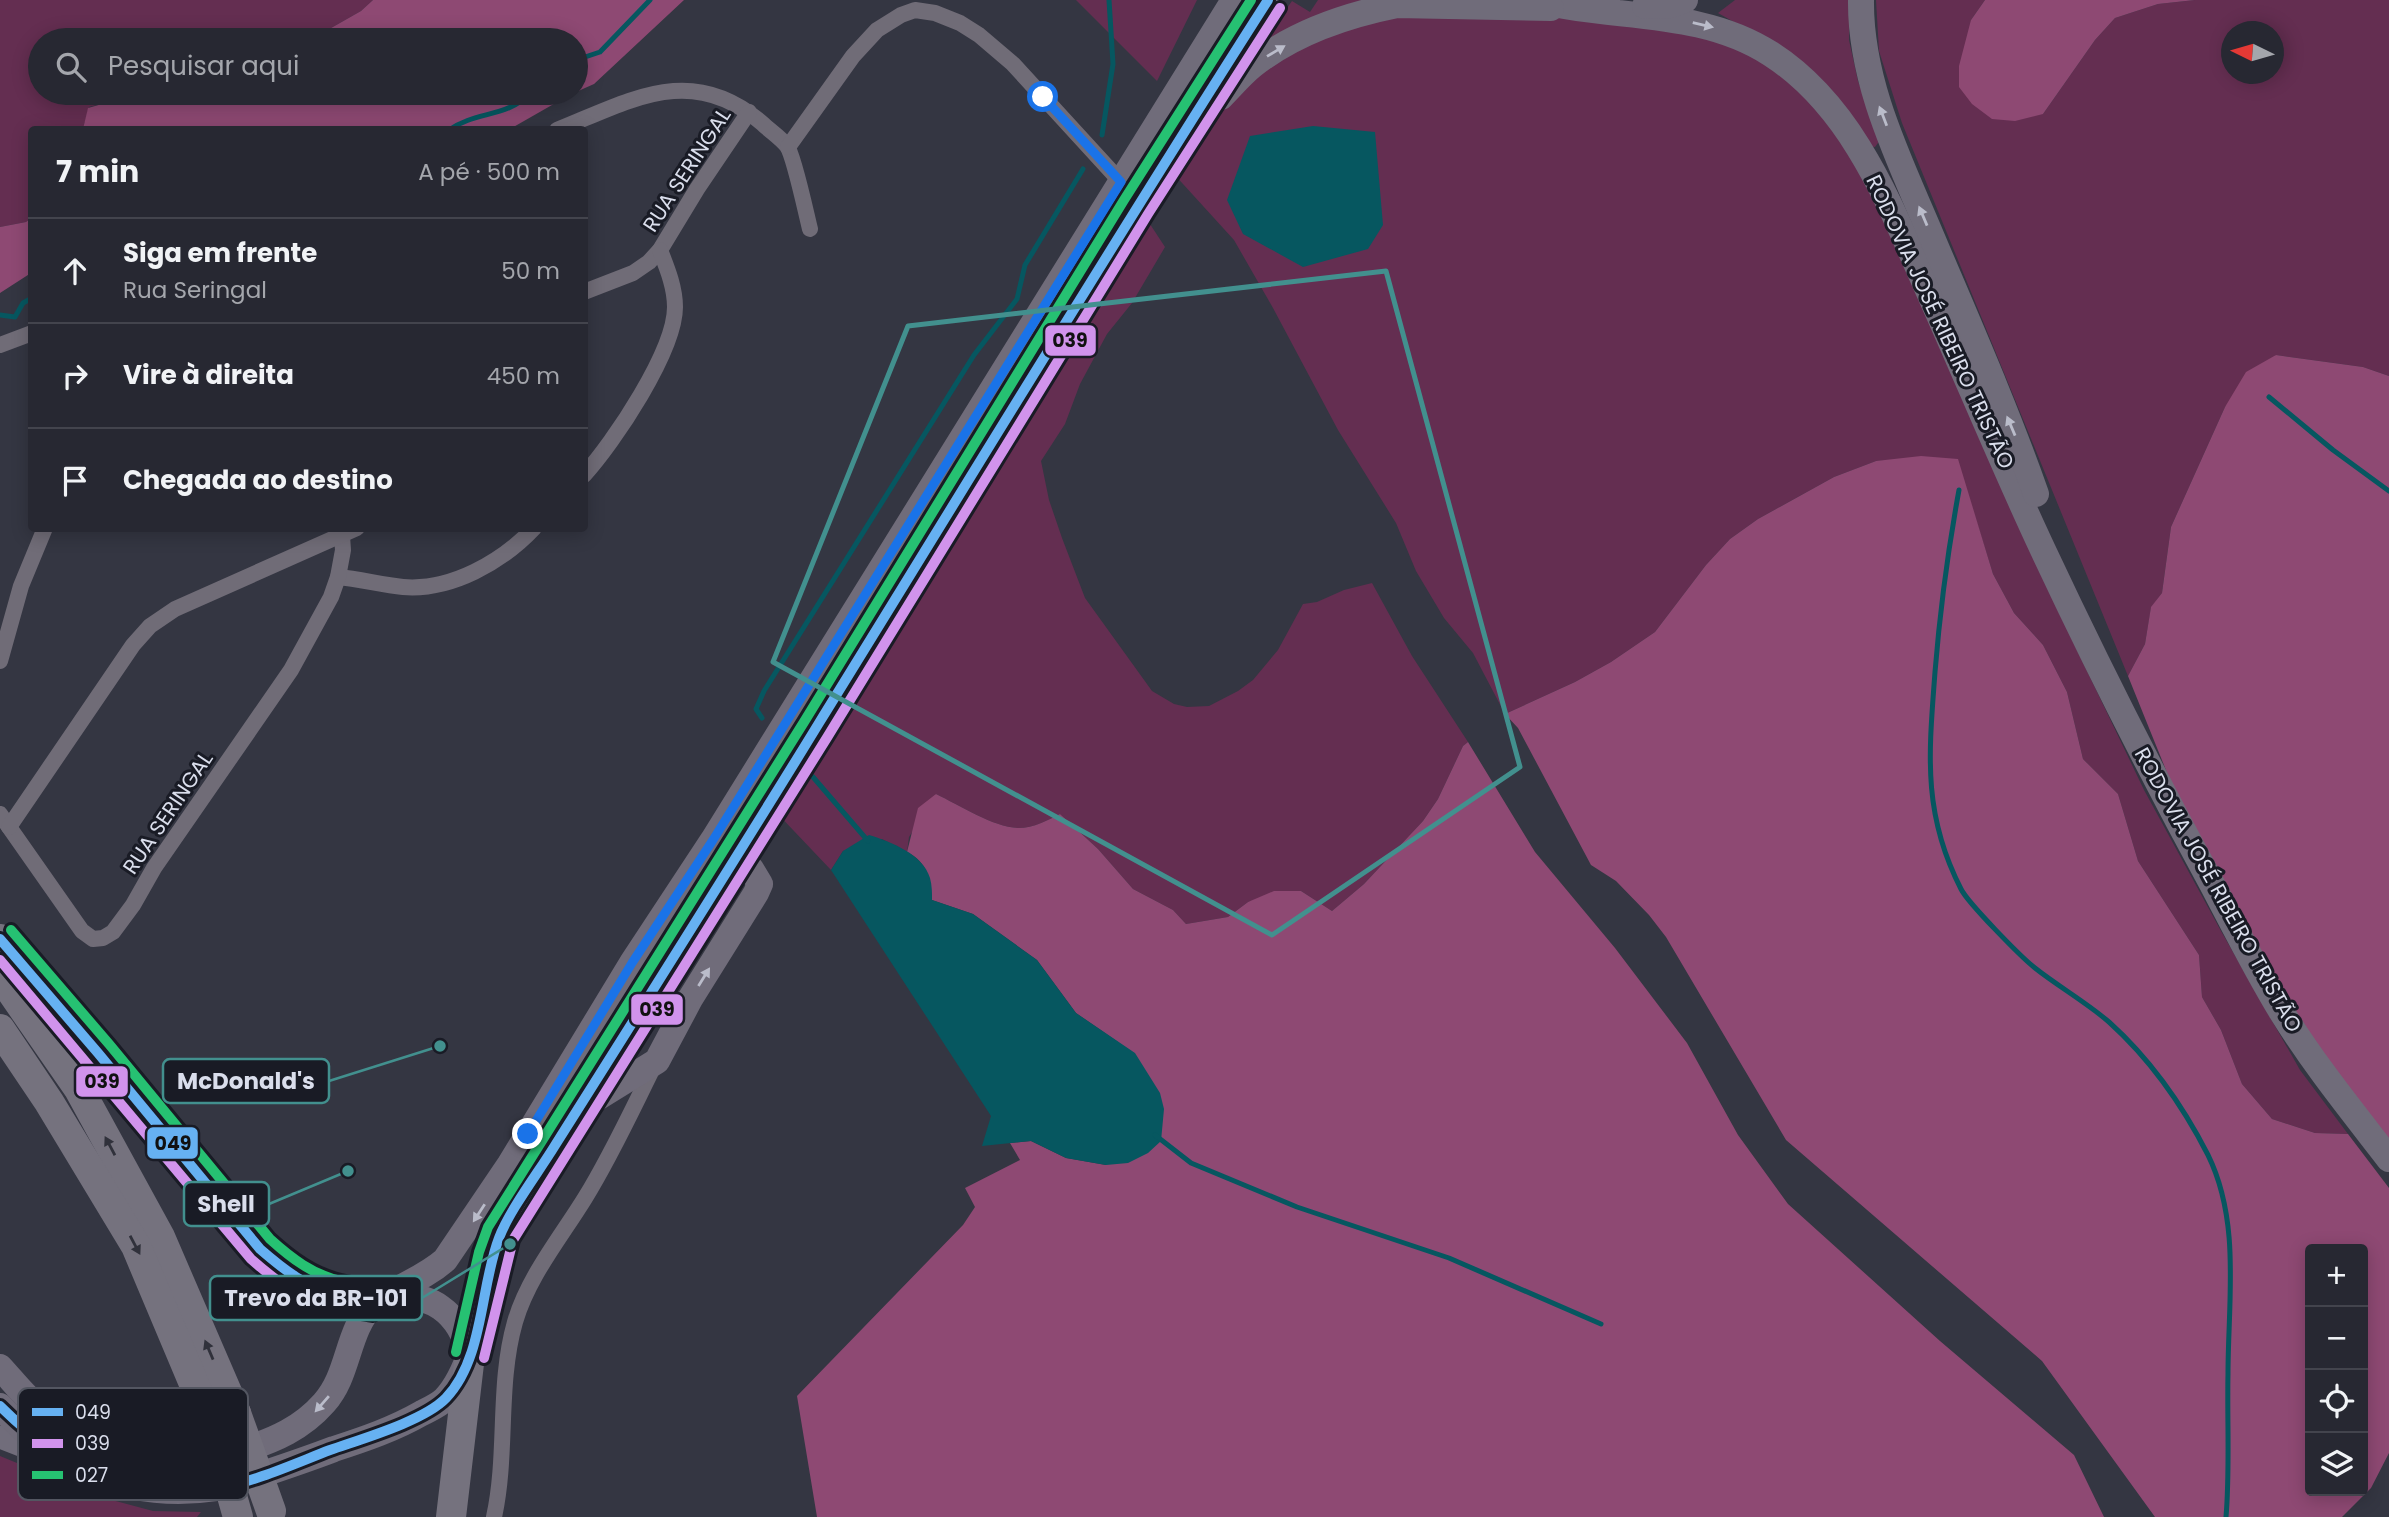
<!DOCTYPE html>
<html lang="pt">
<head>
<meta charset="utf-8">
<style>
  body { margin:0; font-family:Poppins,sans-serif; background:#33343e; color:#f1f3f6 }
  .controls { position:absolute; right:21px; bottom:21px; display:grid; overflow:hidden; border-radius:7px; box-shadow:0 4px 18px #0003 }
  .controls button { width:63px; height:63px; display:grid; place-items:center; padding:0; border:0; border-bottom:2px solid #43444d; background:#272832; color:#f1f3f6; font:35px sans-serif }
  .compass { position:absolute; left:2221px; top:21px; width:63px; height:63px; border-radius:50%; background:#272832; box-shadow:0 4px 18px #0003; rotate:275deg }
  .stop { position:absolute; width:21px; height:21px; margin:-16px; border:5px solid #1a73e8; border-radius:50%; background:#fff }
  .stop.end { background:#1a73e8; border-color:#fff; box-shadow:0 2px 7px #0008 }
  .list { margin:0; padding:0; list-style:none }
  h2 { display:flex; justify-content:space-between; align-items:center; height:91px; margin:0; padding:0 28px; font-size:30px }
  h2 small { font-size:23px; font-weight:400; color:#a4a6ac }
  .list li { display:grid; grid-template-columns:46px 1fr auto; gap:21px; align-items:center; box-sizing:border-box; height:105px; padding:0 28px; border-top:2px solid #43444d }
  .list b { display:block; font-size:26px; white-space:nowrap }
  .list p { margin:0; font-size:23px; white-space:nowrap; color:#a4a6ac }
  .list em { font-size:23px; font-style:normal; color:#a4a6ac }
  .icon { flex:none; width:38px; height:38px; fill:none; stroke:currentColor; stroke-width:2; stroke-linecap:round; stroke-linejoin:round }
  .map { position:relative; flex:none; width:2389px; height:1517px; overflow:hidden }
  .search { position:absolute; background:#272832; box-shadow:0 4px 18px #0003; left:28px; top:28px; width:560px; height:77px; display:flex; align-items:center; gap:18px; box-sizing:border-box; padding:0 24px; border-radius:38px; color:#a4a6ac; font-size:26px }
  .panel { position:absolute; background:#272832; box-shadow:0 4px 18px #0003; left:28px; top:126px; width:560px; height:406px; border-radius:7px }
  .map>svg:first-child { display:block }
  .green { fill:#642e51; fill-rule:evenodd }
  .forest { fill:#8e4973; fill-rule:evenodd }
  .water { fill:#065760 }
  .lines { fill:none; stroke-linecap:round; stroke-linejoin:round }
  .stream { stroke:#065760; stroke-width:5 }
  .minor { stroke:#706c77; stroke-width:16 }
  .secondary { stroke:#716d7b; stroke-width:23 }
  .primary { stroke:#706c7a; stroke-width:26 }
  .motorway { stroke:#75727e; stroke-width:30 }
  .motorway-bridge { stroke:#75727e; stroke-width:30 }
  .bus-1-casing { stroke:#191b25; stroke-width:16 }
  .bus-2-casing { stroke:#191b25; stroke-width:16 }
  .bus-3-casing { stroke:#191b25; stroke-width:16 }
  .bus-1 { stroke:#66b1f2; stroke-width:10 }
  .bus-2 { stroke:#d193ec; stroke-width:10 }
  .bus-3 { stroke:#26c172; stroke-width:10 }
  .oneway { fill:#babcca }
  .oneway2 { fill:#30313b }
  .route { stroke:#1a73e8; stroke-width:9 }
  .marked { fill:none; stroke:#42908e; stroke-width:5; stroke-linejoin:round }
  .labels { text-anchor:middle; stroke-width:6; stroke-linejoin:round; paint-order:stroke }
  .street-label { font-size:21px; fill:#dadeec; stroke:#191b25 }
  .key { fill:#191b25; stroke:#535661; stroke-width:2 }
  .key-label { font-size:19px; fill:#dadeec }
  .leader { fill:none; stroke:#42908e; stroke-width:2.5 }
  .callout-dot { fill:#42908e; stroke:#191b25; stroke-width:2.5 }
  .callout { fill:#191b25; stroke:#42908e; stroke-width:2.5 }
  .callout-label { font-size:23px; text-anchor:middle; font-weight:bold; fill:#dadeec }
  .line-badge { stroke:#191b25; stroke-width:2.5 }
  .pale-badge-label { font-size:19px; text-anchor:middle; font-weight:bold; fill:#111 }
</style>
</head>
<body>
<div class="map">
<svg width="2389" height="1517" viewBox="0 0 2389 1517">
  <rect width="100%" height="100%" fill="#343642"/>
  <!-- green -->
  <g class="green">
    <path d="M0,0H373L361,11L310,40H40V93H141L89,107L83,129L32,130L31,218L26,222L0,227Z"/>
    <path d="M1076,0H1197L1157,81Z"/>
    <path d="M1318,0H1380L1261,45L1292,1L1310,12Z"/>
    <path d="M1735,0H1850L1849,40L1858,81L1881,139L1875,147L1866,146L1764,39L1718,13Z"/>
    <path d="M1876,0H1985L1971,20L2043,114L2095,40L2115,18L2158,4L2195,0H2389V376L2363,367L2276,355L2225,407L2171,527L2162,593L2151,608L2145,644L2128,676L1902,123L1879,51ZM2232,32H2274V74H2232Z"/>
    <path d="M1428,11L1624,20L1720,37L1794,78L1849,149L1948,354L2043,579L2144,790L2221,931L2300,1070L2348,1134L2315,1133L2272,1119L2242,1084L2221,1030L2202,997L2199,955L2138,861L2118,794L2083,759L2067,692L2043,645L2014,613L1993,574L1957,459L1876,461L1834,477L1758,519L1730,539L1706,565L1655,632L1611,662L1575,682L1505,714L1473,653L1444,618L1416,571L1396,523L1338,430L1273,308L1234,240L1173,173L1193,137L1265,67L1338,30Z"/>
    <path d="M1146,218L1165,247L1132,303L1107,334L1080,384L1065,424L1041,461L1049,500L1062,538L1085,598L1152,691L1174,704L1187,707L1209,706L1238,691L1253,680L1278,650L1303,604L1317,602L1344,590L1372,583L1412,656L1468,742L1463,746L1438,799L1423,821L1364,884L1332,911L1301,891L1248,902L1228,917L1186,924L1173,910L1133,889L1098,849L1060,814C1048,820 1034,828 1018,828C993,827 959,805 936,794L909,837L907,852L882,839L843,851L831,870L775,811Z"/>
    <path d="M0,1456L97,1496L153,1511L201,1512L197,1517H0Z"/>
  </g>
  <!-- forest -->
  <g class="forest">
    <path d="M373,0H684L594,84L576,92V40H310L361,11Z"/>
    <path d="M1985,0H2195L2158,4L2115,18L2095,40L2043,114L2015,121L1992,119L1972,104L1959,87V66L1971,20Z"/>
    <path d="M141,93H573L510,129H83L88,108Z"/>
    <path d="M31,218V273L0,293V227L26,222Z"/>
    <path d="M2276,355L2363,367L2389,376V1147L2321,1056L2281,989L2170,780L2128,676L2145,644L2151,607L2162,593L2171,527L2225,407L2246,372Z"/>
    <path d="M1921,456L1958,459L1993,574L2014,613L2043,645L2067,692L2083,759L2118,794L2138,861L2199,955L2202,997L2221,1030L2242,1084L2272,1119L2315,1133L2348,1134L2389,1188V1453L2371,1488L2342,1517H2155L2042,1361L1786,1140L1666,937L1649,915L1616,881L1591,865L1518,728L1505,714L1575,682L1611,662L1655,632L1706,565L1730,539L1758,519L1834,477L1876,461ZM2363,1249V1491H2310V1249Z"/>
    <path d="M1468,742L1535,852L1615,948L1687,1043L1738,1135L1788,1204L1940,1341L2074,1455L2104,1517H817L797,1396L963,1225L975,1207L965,1188L1020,1160L1010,1143L1031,1141L1066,1158L1106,1165L1118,1042L1076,1013L1037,960L973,914L932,900C931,879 927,862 907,852L918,808L936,794C959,805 993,827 1018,828C1034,828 1048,820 1060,814L1098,849L1133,889L1173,910L1186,924L1228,917L1248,902L1274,891H1301L1332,911L1364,884L1423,821L1438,799L1463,746Z"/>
  </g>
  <!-- water -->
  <g class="water">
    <path d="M1313,126L1375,132L1383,225L1368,249L1303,267L1243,234L1227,200L1250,136Z"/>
    <path d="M869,835C891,842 923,854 930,878C932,885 932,893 932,900L973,914L1037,960L1076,1013L1135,1053L1160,1093L1164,1109L1161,1141L1148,1153L1128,1163L1106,1165L1066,1158L1031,1141L982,1146L991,1116L831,870L843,851Z"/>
  </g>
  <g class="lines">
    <!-- stream -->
    <g class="stream">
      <path d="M576,60L600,52L650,0"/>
      <path d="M449,130C476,111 506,118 531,93"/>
      <path d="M1102,135L1113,64L1109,0"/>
      <path d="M0,315L15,317L23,303L32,298"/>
      <path d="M2269,397L2333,450L2389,491"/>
      <path d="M1959,490C1948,550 1940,610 1935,672C1929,753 1922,813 1961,889C1968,903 2021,957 2035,968C2059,987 2086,1002 2109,1022C2150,1059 2183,1106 2208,1155C2241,1222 2228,1301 2228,1374C2227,1422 2230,1470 2226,1517"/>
      <path d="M762,718L756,709L764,691L974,355L1017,299L1025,265L1083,169"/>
      <path d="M813,777L868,841"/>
      <path d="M1155,1135L1191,1163L1297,1207L1449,1258L1601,1324"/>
    </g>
    <!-- minor -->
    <g class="minor">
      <path d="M557,130C632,100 692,62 763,124C770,131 781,138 787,146C794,156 806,213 810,229"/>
      <path d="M788,147L853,56L877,30L901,15L915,10L935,13L960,23L979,35L1013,64L1121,182"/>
      <path d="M584,292L633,273L649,262L660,250L697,189L749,112"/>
      <path d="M0,345L32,333"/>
      <path d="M584,475C614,442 675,351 675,307C675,287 667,268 660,250"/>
      <path d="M338,577C360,579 382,585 403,587C451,591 502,562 534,528"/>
      <path d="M0,661L21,586L45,528"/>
      <path d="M0,814L82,931L93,939L103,938L113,932L133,905L154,868L291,670L331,597L338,577L343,550L342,536"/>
      <path d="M9,827L133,645L150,626L175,609L357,528"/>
      <path d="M494,1517C508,1453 497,1385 515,1322C528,1277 561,1237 585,1198C611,1156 632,1110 654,1066"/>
    </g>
    <!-- secondary -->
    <path class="secondary" d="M0,1437L49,1456"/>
    <!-- primary -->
    <g class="primary">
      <path d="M1535,0C1614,20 1700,8 1771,54C1856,109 1892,211 1932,299C1969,382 2004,467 2043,550C2096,663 2152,774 2212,884C2234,926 2256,970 2281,1011C2313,1063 2352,1111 2389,1159"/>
      <path d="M1861,0C1860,80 1897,155 1928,228C1965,316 2004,403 2036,494"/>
      <path d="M1645,6L1671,5L1685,0"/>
      <path d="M1221,97C1231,87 1241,75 1252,66C1292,34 1347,15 1397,5L1551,8"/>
      <path d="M581,1108L657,1061L690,999L756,893L760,884L751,869L724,847"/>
      <path d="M387,1298C430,1290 460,1313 470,1355"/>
      <path d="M0,1367C13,1381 25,1397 40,1409C96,1461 172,1471 243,1450C275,1440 302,1428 324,1403C350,1374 346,1332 373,1304C379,1298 388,1294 396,1290C413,1281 430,1273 445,1260L510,1164L632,963L713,840L1234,0"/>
      <path d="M0,1406C59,1471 131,1501 218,1488C230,1486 242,1481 254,1477C281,1468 308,1459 334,1449C365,1439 394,1429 422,1413C430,1409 439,1405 445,1399C479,1363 484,1282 500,1234L816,729L1136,207L1268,0"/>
    </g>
    <!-- motorway -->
    <g class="motorway">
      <path d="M0,939L98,1053L260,1249C282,1269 307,1288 337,1295C349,1298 363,1298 376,1301"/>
      <path d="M0,975L79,1089L160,1237L236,1413"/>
      <path d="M0,1029L49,1102L136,1246L213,1429"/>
      <path d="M451,1517L470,1355"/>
    </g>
    <!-- motorway-bridge -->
    <g class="motorway-bridge">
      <path d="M236,1413L271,1511"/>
      <path d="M213,1429L238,1517"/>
    </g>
    <!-- bus-1 casing -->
    <g class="bus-1-casing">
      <g id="bus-1">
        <path d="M0,939L98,1053L260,1249C283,1269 307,1288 337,1295C350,1298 363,1298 376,1301"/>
        <path d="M0,1406C61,1467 131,1503 219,1488C254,1482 296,1463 330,1450C361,1439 424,1421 446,1398C484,1358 480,1287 499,1238C509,1211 538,1173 554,1147C643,1006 732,865 819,723C968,482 1115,239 1268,0"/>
      </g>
    </g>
    <!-- bus-2 casing -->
    <g class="bus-2-casing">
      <g id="bus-2">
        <path d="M0,960L251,1259C276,1281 302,1301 335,1309C348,1312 361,1312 373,1315"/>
        <path d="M484,1358L513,1240L828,736L1148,214L1280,8"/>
      </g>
    </g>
    <!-- bus-3 casing -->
    <g class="bus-3-casing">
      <g id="bus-3">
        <path d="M11,930L109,1044L270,1239C291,1258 313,1275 341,1281C353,1284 366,1285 379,1287"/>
        <path d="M456,1352L479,1252L488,1227L804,722L1124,200L1251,0"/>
      </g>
    </g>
    <!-- bus-1 -->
    <use href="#bus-1" class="bus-1"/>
    <!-- bus-2 -->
    <use href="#bus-2" class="bus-2"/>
    <!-- bus-3 -->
    <use href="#bus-3" class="bus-3"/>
  </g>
  <!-- one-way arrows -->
  <defs><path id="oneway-solid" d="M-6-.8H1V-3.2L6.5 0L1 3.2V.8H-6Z" transform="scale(1.75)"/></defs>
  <g class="oneway">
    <use href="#oneway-solid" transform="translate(1703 25) rotate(13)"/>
    <use href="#oneway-solid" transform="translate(1276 51) rotate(-31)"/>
    <use href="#oneway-solid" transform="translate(1883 116) rotate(-111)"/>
    <use href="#oneway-solid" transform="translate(1923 216) rotate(-113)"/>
    <use href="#oneway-solid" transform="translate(2011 426) rotate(-113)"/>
    <use href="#oneway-solid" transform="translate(704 977) rotate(-58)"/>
    <use href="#oneway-solid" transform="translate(479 1213) rotate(123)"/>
    <use href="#oneway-solid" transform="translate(322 1404) rotate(131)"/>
  </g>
  <g class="oneway2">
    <use href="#oneway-solid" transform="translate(110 1146) rotate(-118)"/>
    <use href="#oneway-solid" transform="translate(135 1245) rotate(62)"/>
    <use href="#oneway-solid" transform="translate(209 1350) rotate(-113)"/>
  </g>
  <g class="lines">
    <!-- route -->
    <path class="route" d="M528,1134L632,963L713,840L1121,182L1043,97"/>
  </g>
  <!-- marked area -->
  <path class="marked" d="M1386,271L1520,767L1272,935L773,662L908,326Z"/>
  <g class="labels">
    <!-- street labels -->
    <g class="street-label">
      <text transform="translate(687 170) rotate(-57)" y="7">RUA SERINGAL</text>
      <text transform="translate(1940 322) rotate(65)" y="7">RODOVIA JOSÉ RIBEIRO TRISTÃO</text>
      <text transform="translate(168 813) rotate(-56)" y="7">RUA SERINGAL</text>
      <text transform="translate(2218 890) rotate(61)" y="7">RODOVIA JOSÉ RIBEIRO TRISTÃO</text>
    </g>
  </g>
  <!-- legend -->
  <rect x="18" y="1388" width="230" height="112" rx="10" class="key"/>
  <rect x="32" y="1408" width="31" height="8" fill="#66b1f2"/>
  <rect x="32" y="1439" width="31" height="9" fill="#d193ec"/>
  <rect x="32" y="1471" width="31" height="8" fill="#26c172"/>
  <g class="key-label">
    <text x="75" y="1419">049</text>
    <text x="75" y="1450">039</text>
    <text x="75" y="1482">027</text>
  </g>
  <!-- callouts -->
  <path class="leader" d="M440 1046L329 1081M348 1171L269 1204M510 1244L422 1298"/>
  <g class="callout-dot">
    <circle cx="440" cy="1046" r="7"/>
    <circle cx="348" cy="1171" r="7"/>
    <circle cx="510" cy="1244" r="7"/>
  </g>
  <g class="callout">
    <rect x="163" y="1059" width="166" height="44" rx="7"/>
    <rect x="184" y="1182" width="85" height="44" rx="7"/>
    <rect x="210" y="1276" width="212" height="44" rx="7"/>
  </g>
  <g class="callout-label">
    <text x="246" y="1089">McDonald's</text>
    <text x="226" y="1212">Shell</text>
    <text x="316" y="1306">Trevo da BR-101</text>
  </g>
  <g class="line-badge">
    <rect x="1044" y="324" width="53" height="33" rx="7" fill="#d193ec"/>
    <rect x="630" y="993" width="54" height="33" rx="7" fill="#d193ec"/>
    <rect x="75" y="1065" width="54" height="33" rx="7" fill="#d193ec"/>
    <rect x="146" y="1126" width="53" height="34" rx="7" fill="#66b1f2"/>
  </g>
  <g class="pale-badge-label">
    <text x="1070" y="347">039</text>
    <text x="657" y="1016">039</text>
    <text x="102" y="1088">039</text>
    <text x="173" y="1150">049</text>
  </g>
</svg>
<div class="controls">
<button>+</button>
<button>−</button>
<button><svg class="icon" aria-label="locate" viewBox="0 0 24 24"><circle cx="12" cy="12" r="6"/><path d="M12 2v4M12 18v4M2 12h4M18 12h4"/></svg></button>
<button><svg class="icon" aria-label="layers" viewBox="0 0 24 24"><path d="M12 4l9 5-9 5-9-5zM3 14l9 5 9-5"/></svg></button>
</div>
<svg class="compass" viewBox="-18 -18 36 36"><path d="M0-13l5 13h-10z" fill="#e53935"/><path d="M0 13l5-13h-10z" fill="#a4a6ac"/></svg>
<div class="stop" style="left:1043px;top:97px"></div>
<div class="stop end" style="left:528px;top:1134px"></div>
<div class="search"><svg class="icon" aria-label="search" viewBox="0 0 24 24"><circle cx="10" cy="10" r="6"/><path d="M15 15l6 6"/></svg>Pesquisar aqui</div>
<section class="panel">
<h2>7 min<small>A pé · 500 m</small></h2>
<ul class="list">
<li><svg class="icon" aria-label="ahead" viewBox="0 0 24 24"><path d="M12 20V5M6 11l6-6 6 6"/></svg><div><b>Siga em frente</b><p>Rua Seringal</p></div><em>50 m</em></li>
<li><svg class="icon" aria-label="right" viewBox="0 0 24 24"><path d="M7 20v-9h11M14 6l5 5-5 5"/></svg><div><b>Vire à direita</b></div><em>450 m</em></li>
<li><svg class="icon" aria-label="arrive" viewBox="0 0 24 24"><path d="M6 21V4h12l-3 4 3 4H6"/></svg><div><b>Chegada ao destino</b></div></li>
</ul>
</section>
</div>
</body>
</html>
